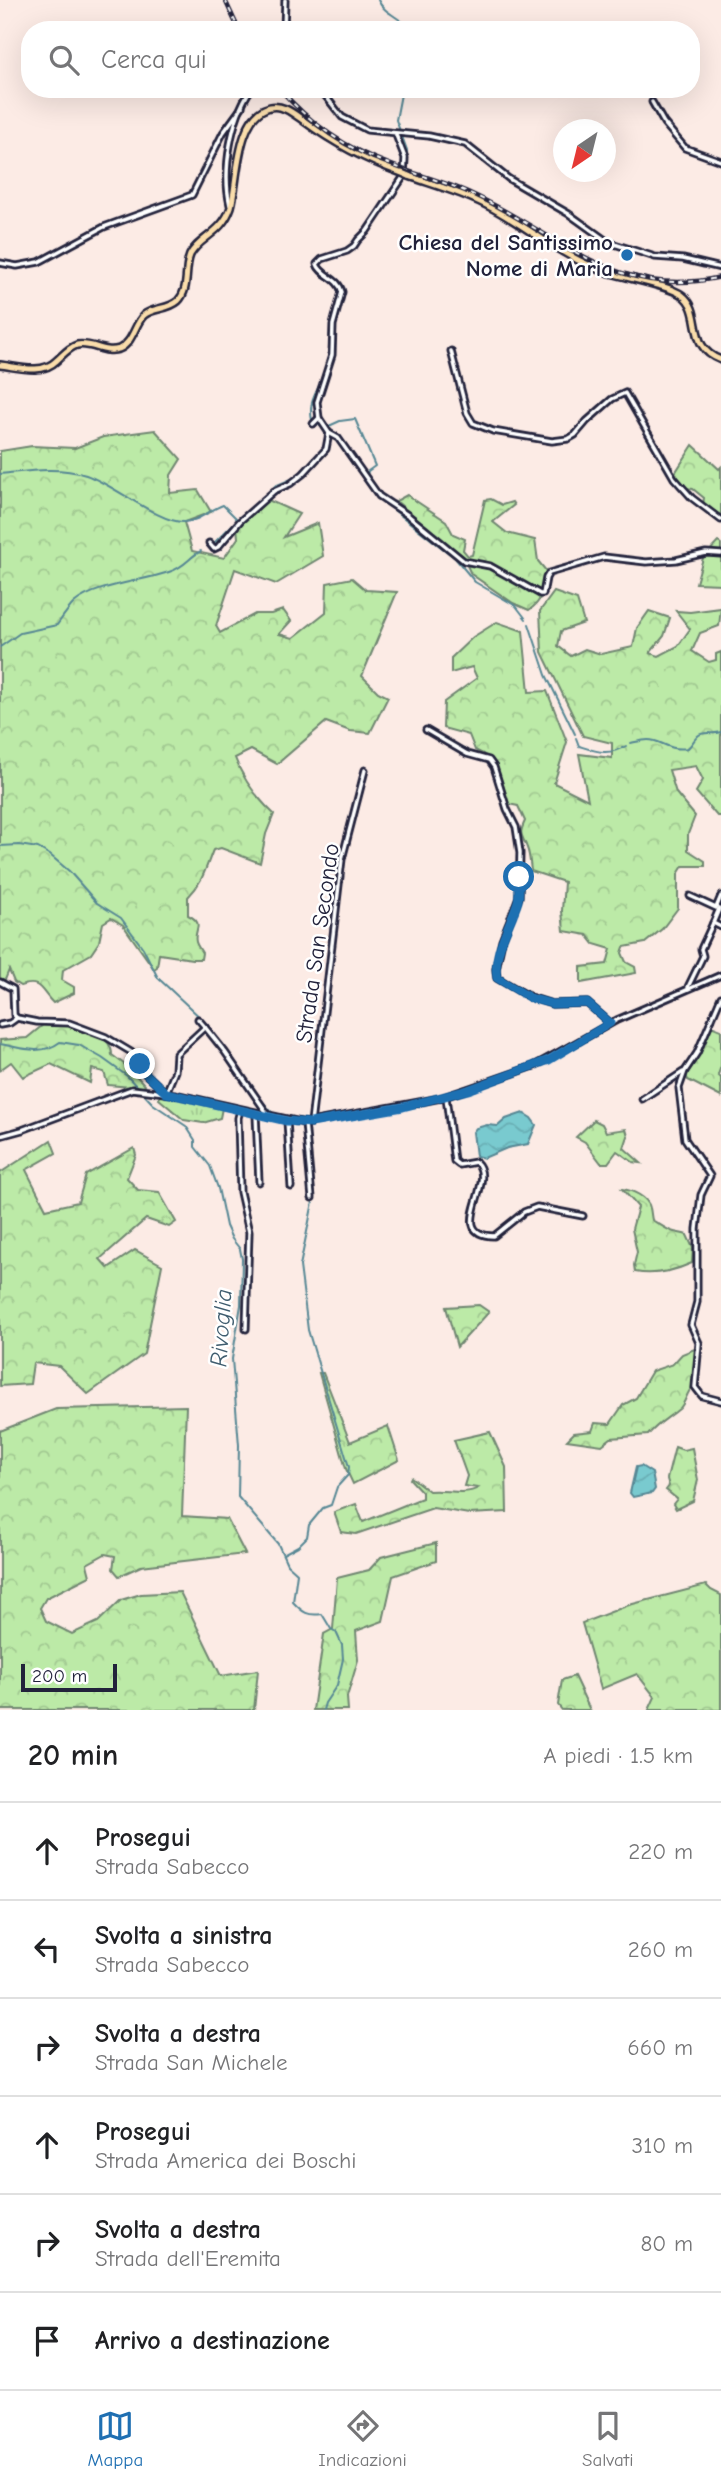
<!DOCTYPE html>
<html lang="it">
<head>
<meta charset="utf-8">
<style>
  body { margin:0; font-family:"Comic Neue",sans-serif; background:#f6f6f6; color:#202124 }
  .compass { position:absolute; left:553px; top:119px; width:63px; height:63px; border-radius:50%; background:#fff; box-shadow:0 7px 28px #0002; rotate:215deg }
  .scale { position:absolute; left:21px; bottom:18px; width:96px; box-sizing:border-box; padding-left:7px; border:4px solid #22223b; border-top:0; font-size:19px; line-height:24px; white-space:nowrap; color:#22223b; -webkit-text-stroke:5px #fff; paint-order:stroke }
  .stop { position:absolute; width:21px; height:21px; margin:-16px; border:5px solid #1f6fb2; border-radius:50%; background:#fff }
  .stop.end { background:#1f6fb2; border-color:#fff; box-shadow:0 2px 7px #0008 }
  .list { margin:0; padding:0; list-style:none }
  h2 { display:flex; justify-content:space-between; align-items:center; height:91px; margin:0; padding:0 28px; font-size:30px }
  h2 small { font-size:23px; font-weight:400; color:#757577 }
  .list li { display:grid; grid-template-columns:46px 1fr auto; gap:21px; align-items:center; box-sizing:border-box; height:98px; padding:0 28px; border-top:2px solid #e0e0e0 }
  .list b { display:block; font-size:26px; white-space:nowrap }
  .list p { margin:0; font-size:23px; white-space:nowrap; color:#757577 }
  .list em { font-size:23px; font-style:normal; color:#757577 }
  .icon { flex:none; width:38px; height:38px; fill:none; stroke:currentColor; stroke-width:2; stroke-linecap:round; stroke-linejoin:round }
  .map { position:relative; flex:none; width:721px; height:1710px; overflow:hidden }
  .search { position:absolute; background:#fff; box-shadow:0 7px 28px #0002; left:21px; right:21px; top:21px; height:77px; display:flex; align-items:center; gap:18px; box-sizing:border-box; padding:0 24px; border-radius:28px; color:#757577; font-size:26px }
  .sheet { height:679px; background:#fff }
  nav { display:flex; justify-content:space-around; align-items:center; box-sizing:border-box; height:98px; border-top:2px solid #e0e0e0; background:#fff; font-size:19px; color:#757577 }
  nav a { display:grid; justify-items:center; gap:4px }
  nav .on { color:#1f6fb2 }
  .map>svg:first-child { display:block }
  .grass { fill:url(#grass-tufts); stroke:#6f8671; stroke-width:2 }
  .forest { fill:url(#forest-crowns); stroke:#6f8671; stroke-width:2 }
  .water { fill:url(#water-waves); stroke:#568794; stroke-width:2 }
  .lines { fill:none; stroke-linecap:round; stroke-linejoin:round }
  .stream { stroke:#568794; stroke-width:2 }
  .minor-casing { stroke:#22223b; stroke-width:9 }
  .major-casing { stroke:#22223b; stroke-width:10 }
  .minor { stroke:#fff; stroke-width:3.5 }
  .major { stroke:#faddab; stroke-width:5 }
  .rail-casing { stroke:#22223b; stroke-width:4.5 }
  .rail { stroke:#fff; stroke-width:2; stroke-dasharray:5; stroke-linecap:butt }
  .major-bridge-casing { stroke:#22223b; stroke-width:10; stroke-linecap:butt }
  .major-bridge { stroke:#faddab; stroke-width:5 }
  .route { stroke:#1f6fb2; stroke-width:9 }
  .poi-dot { fill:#1f6fb2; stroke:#fff; stroke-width:2.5 }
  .labels { text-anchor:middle; stroke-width:5; stroke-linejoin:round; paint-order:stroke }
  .poi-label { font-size:23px; font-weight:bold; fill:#22223b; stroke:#fff; text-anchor:end }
  .street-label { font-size:23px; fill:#22223b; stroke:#fff }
  .water-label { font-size:24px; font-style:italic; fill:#405d6f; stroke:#fff }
</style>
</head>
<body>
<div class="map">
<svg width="721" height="1710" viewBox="0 0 721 1710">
  <defs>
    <pattern id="grass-tufts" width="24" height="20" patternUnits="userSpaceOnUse" patternTransform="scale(1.75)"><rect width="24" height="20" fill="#bceaa7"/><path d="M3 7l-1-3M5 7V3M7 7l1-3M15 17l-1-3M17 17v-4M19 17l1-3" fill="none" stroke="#a1c891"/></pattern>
    <pattern id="forest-crowns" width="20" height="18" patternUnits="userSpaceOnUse" patternTransform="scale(1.75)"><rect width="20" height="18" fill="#bceaa7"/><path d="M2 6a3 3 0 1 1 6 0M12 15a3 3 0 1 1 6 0" fill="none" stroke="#a1c891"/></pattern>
    <pattern id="water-waves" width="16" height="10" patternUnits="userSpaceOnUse" patternTransform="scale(1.75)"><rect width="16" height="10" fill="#79cacf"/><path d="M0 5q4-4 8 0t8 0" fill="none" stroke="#68adb3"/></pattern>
  </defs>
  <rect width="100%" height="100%" fill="#fcebe5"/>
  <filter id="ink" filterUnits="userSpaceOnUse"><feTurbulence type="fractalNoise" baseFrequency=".0143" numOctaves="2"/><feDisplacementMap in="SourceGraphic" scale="14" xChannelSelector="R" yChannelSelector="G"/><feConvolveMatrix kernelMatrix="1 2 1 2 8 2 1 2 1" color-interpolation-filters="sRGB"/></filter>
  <g filter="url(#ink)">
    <!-- grass -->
    <path class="grass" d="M161,1094L222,1108L220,1118L203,1123L184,1120L159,1099Z"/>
    <!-- forest -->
    <g class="forest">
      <path d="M155,430L181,459L171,475L170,493L198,490L211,512L184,522L192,551L224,558L238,538L237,526L268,500L299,514L284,537L318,523L323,556L276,584L235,569L216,626L220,633L255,614H271L283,610L291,621L279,634L293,638L326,612L327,583L352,578L366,590L397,592L362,676L378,692L388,697L370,733L350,731L326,722L277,764L251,750L235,758C243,779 258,799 274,814L266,834L260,863L221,848L213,850C206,867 203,882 188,897V915C206,924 193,929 196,942C197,946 200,949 202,953L201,959H192L159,954L157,967L154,969L123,925L111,918L103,923L99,942L91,954L63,970L62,980L74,987V993L53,1003C40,990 41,979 20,986L14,982L9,970L5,980L0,978V451L32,446L75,448L103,437Z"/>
      <path d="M693,445L719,469L721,467V517L703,505L704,498L693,489L686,488L675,473Z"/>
      <path d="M407,495L446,521L453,534L465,539L463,550L468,556L472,555L485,500L491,499L502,505L512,502L514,505L493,522L507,533L535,540L538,561L547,572L543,576C541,592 544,600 529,610L513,603L471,574L464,559L396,501Z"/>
      <path d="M718,542L721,544V584L696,583L703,558Z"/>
      <path d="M554,592L577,600L584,623L561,631L558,646L571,656L585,649L601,654L633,647L637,628L649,611L670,618L664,636L650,653L659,656L678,646L690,629L676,611L690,612L721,608L719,626L700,633L692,651L709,662L716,660V654L721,652V816H717L696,792L703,780L696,766L669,770L676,793L695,816L688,834V850L705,861V866H683L678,874V908L662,929L645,943L624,947L622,953L626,962L635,967L636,973L581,983V967L607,964L611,949L594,944L587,935L564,931L562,911L564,882L531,871C530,864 530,855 527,848C522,834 518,836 525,821L518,806L508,804C500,778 502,762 475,750L469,735L443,728L444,702L477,678L472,667L451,673V658L473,637L497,622L523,631L529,692L547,691L567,742L554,783L588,800L579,754L612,758V743L583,736L542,652L540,611Z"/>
      <path d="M66,1024C83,1029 112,1033 112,1055L128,1067L145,1085L143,1088L108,1085L104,1072L92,1069L90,1083L51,1064L23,1077L11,1062L0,1070V1040L27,1038L43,1025Z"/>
      <path d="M711,1026L721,1030V1066L718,1075L721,1078V1097L688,1080L686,1076L699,1053Z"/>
      <path d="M594,1120L602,1124L606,1132L626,1129L628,1136L624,1148L641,1163L633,1162L617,1151L608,1163H601L585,1142L576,1137Z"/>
      <path d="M51,1140L56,1153L26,1170L46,1209L78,1202L86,1175L134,1148L136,1155L127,1178L138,1190L159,1192L176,1222L169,1227L146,1219L100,1259L108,1268L135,1250L162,1265L144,1354L88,1394L59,1366L33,1363L30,1384L0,1386V1173Z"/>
      <path d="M622,1189C632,1190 648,1197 650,1208C651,1212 651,1216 652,1220C657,1223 666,1229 671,1231C676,1233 682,1233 687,1235L693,1248L692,1263C674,1271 655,1276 635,1272L634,1265L637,1252L632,1229L638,1207Z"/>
      <path d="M479,1305L489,1312L457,1347L446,1307Z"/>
      <path d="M697,1348L694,1385C686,1392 686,1403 679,1409C668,1418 657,1424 648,1435L611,1438L602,1445L567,1440L574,1433L592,1431L595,1423L610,1424L623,1405L636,1398L652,1371L673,1364L682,1354Z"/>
      <path d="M319,1373H323L350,1442L388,1426L399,1460L353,1484L346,1469Z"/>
      <path d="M186,1406L182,1516L227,1519L245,1554L141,1566L119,1576L113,1569L115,1556L105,1554L87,1564L90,1576L46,1598L40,1608L46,1621L72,1634L98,1622L121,1600L141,1594L180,1592L221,1676L258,1670L254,1710H0V1431L56,1409Z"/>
      <path d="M490,1432L506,1467L507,1512L469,1514L433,1508L356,1534L341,1532L334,1512L356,1504L363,1522L422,1498V1492L410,1479L411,1477L429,1491C445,1489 465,1496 478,1488L464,1486L467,1476L454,1440Z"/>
      <path d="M675,1447L683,1450L692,1448L698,1480L693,1501L676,1509L673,1504L677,1499L666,1490L669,1486L667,1479Z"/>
      <path d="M436,1543V1561L393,1576L383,1621L356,1631L358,1660L347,1697L348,1710H313L324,1634L333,1629L337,1578L369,1570L381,1557Z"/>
      <path d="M706,1585L711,1590L721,1595V1710H649L655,1697L637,1674L601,1689L582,1623L629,1605Z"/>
      <path d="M574,1676L590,1710H562L558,1705L562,1680Z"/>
    </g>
    <!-- water -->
    <g class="water">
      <path d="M523,1113L531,1118L536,1125L528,1144L507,1148L484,1158L476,1156L473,1132L476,1128L487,1125L498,1126L506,1119Z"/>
      <path d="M641,1466L652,1473L655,1489L652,1493L633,1497L630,1493L636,1467Z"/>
    </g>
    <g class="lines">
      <!-- stream -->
      <g class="stream">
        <path d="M378,0C384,14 401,17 411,30"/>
        <path d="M402,89L396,120L407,150V172"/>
        <path d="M360,241L367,236L405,178"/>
        <path d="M338,252L352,245"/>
        <path d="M320,259L315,264V268L323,275"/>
        <path d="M336,284L339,296"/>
        <path d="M329,361L331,325L337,304"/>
        <path d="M322,379C316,394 308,403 312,420L323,428"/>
        <path d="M329,426L340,421L355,419L375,466L368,471L367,475"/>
        <path d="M0,474C29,471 58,466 86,475C113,484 159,523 184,522C200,521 209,510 223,505L237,519"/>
        <path d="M381,500L455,558L475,582L516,606L526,619"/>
        <path d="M261,501L275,486L294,478L303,470L324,448L326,432"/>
        <path d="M212,545L241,516L251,509"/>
        <path d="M543,587L545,575"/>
        <path d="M529,624L546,675L575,734"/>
        <path d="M0,647L20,633L57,625C62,618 68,609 74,603C95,585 143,581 169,572C185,567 189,557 201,551"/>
        <path d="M576,738L579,746C598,752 608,756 626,746"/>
        <path d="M631,743C636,742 643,740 648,740C663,740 666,751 688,748C692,744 695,738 699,735C705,731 714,735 721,732"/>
        <path d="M0,846L19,845L38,848L50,855L69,871L97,903L121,918L143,948L158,978L204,1021L247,1081"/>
        <path d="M0,1044C21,1048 42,1056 60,1042L79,1045L102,1058L127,1076L153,1104L186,1126L195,1140V1147L210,1166L218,1188L226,1226L232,1239L240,1249L242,1259L241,1305L232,1359L239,1445L238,1497L278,1544L287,1564L297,1573L293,1602C303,1613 308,1616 322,1614L331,1629L336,1632L342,1645L343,1659L337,1685L325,1703L323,1710"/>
        <path d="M264,1103L274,1115"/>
        <path d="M283,1554L298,1546L307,1537L309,1525L323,1508L331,1505L337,1487L348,1475L349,1467L308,1330L300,1266L313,1202"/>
      </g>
      <!-- minor casing -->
      <g class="minor-casing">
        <g id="minor">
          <path d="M284,30L285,0"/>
          <path d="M320,89L342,117L367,130L429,136L465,144L509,179L569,214L608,242L655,257L683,259L721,268"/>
          <path d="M652,102L664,123L685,148L721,161"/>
          <path d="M230,205C222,171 231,118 251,89"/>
          <path d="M0,263L17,266L39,262L104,227L192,195L223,133L242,107"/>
          <path d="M451,351L467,413L473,423L493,431L552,441L568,439L575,435L587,421L612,399L625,393L674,478L692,498L721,520"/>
          <path d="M313,424L319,418"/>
          <path d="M329,433L338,438L379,496L409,516L464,561L490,566L540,594H543L546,578L549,573L604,557L646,562L676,560L706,553L721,554"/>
          <path d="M209,543L214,549L218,547L240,521L274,491L290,484L303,474L326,449L329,433L319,418L317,402L332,355L333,325L342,292C338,277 321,276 317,264L322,259L347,251L354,246L358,240L367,231L404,176L405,158L396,135"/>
          <path d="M426,730L467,754L489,760L494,767L507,809L516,827L520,853L519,897L502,940L496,969L497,978L530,997L552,1004L587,1003L610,1023"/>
          <path d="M690,896L716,908L721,896"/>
          <path d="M713,923L719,909"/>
          <path d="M0,982L13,989L14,1015L17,1018L37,1022L69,1023L106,1037L131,1052L146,1074L166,1093L175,1071L176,1054L205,1027L225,1052L269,1116"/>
          <path d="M688,987L703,956L701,949L713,923L721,927"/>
          <path d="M721,997L697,1053L685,1071L679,1088L685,1139L710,1176L701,1195L697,1229V1302L691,1325L699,1343L695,1387L702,1396L721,1401"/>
          <path d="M198,1019L205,1027"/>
          <path d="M0,1025L10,1023L17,1018"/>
          <path d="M446,1097L454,1161L459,1165L476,1162C498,1182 445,1235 494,1236L524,1212L537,1207L583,1216"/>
          <path d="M642,1099L683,1072"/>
          <path d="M240,1110L238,1118L240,1192L249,1232L246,1329"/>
          <path d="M256,1114L259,1182"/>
          <path d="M287,1120L291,1187"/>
          <path d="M305,1123L312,1198"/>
          <path d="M311,1123L342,859L365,770"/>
          <path d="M0,1136L22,1130L132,1089L174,1094L305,1123L441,1098L534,1066L617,1020L721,975"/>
        </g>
      </g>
      <!-- major casing -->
      <g class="major-casing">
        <g id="major">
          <path d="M409,176C438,186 467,194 494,209C528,228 559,253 595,268C617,277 667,284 682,295C705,312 685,347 721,360"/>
          <path d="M0,365C18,367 42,375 56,361C63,355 68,348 77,345C92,342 104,354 119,349C133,343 134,325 144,315C154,307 168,310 178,301C190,289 184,269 190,255C199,237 222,234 231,207C238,182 236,115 270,107C283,104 294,114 304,121C335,144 366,160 402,173"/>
        </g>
      </g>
      <!-- minor -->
      <use href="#minor" class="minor"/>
      <!-- major -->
      <use href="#major" class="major"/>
      <!-- rail casing -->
      <g class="rail-casing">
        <g id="rail">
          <path d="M225,0L239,30"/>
          <path d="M280,89C309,123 347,149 389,164C417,175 447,182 474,195C559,234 616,301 721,277"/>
        </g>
      </g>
      <!-- rail -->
      <use href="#rail" class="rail"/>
      <!-- major-bridge casing -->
      <g class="major-bridge-casing">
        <path id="major-bridge" d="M402,173L409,176"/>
      </g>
      <!-- major-bridge -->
      <use href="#major-bridge" class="major-bridge"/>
    </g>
  </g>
  <g class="lines" filter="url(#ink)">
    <!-- route -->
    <path class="route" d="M140,1064L146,1074L166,1093L287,1121L311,1123L403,1107L468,1090L549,1060L610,1023L587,1003L552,1004L530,998L497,978C492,952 511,925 518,901C520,893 518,885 519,877"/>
  </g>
  <!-- markers -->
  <circle class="poi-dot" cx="627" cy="255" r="7"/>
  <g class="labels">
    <!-- poi labels -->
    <g class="poi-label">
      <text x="613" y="250">Chiesa del Santissimo<tspan x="613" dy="26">Nome di Maria</tspan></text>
    </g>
    <!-- street labels -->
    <g class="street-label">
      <text transform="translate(317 943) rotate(-82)" y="8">Strada San Secondo</text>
    </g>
    <!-- water labels -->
    <g class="water-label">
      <text transform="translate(221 1328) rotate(-86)" y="8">Rivoglia</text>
    </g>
  </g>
</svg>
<svg class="compass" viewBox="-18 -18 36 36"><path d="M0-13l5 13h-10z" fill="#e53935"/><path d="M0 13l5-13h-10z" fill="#757577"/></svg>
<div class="scale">200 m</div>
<div class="stop" style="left:519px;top:877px"></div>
<div class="stop end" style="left:140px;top:1064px"></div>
<div class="search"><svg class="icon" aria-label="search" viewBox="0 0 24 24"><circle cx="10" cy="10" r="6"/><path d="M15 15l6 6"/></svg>Cerca qui</div>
</div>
<section class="sheet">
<h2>20 min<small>A piedi · 1.5 km</small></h2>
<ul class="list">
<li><svg class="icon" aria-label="ahead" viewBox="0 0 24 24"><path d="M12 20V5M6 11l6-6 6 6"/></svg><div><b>Prosegui</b><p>Strada Sabecco</p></div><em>220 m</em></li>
<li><svg class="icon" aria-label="left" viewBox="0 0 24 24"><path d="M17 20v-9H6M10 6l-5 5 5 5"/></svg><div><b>Svolta a sinistra</b><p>Strada Sabecco</p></div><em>260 m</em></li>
<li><svg class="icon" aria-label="right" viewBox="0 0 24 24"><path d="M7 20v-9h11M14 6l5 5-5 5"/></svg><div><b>Svolta a destra</b><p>Strada San Michele</p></div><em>660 m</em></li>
<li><svg class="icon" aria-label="ahead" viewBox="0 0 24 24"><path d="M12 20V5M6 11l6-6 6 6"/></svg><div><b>Prosegui</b><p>Strada America dei Boschi</p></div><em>310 m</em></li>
<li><svg class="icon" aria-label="right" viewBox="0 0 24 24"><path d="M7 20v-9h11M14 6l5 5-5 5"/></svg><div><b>Svolta a destra</b><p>Strada dell'Eremita</p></div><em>80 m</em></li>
<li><svg class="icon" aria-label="arrive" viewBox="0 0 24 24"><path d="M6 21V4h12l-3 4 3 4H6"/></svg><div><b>Arrivo a destinazione</b></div></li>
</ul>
</section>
<nav>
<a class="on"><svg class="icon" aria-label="map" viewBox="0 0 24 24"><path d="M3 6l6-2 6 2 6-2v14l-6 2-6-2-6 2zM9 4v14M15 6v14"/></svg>Mappa</a>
<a><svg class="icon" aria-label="directions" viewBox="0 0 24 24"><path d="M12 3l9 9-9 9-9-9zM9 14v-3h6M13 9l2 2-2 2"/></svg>Indicazioni</a>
<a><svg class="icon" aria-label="saved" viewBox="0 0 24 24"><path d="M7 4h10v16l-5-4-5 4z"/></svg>Salvati</a>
</nav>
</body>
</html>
